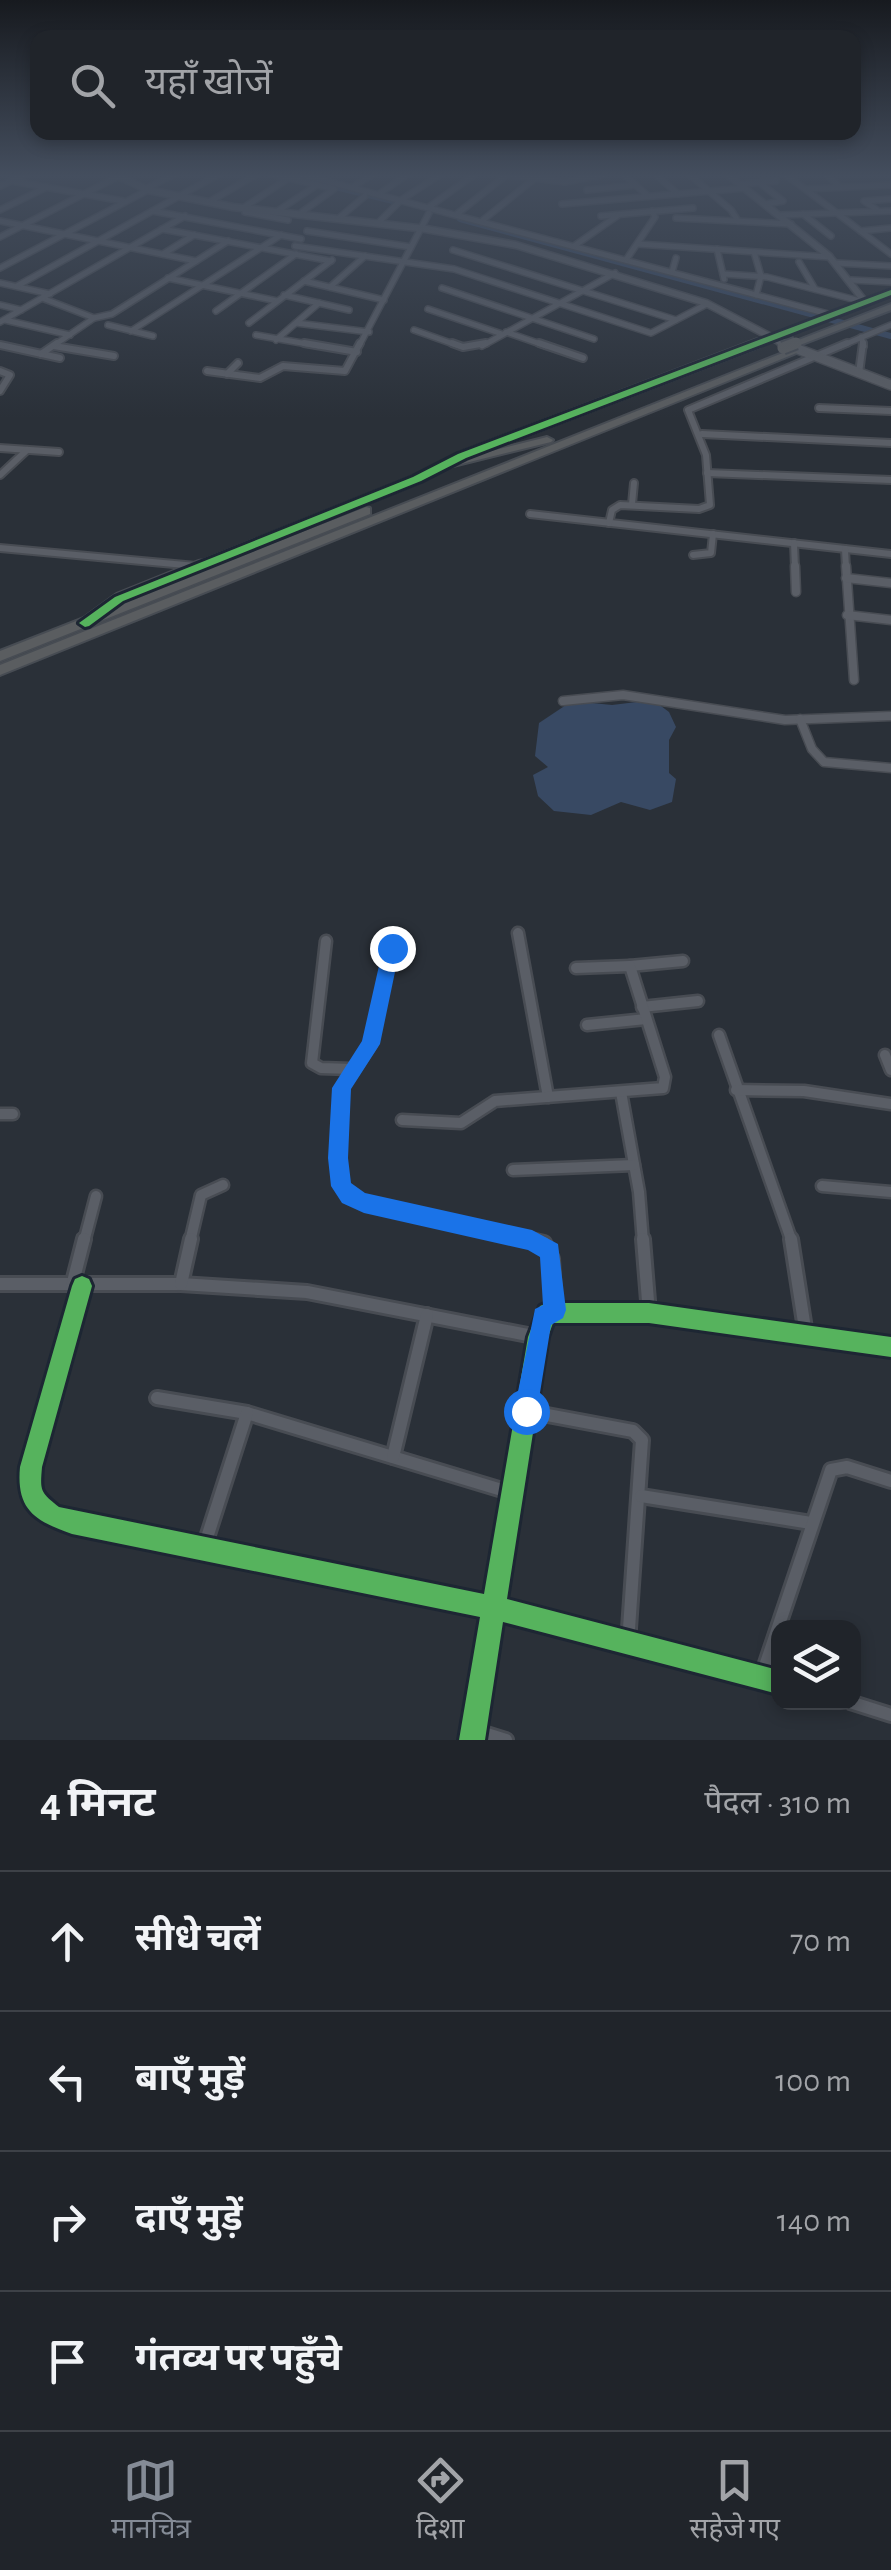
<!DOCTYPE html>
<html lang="hi">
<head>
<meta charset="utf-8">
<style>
  body { margin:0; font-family:"Alegreya Sans","Noto Sans Devanagari",sans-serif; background:#2d3036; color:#f1f3f6 }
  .controls { position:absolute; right:30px; bottom:30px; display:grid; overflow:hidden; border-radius:20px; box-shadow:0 5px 15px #0003 }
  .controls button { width:90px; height:90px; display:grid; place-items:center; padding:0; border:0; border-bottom:2px solid #3d4147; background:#20242a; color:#f1f3f6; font:50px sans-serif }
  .stop { position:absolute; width:30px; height:30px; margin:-22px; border:8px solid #1a73e8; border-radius:50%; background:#fff }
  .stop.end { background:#1a73e8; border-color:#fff; box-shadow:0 2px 10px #0008 }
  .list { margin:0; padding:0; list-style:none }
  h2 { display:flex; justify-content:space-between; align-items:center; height:130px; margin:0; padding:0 40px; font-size:42px }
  h2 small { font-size:32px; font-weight:400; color:#a2a4a8 }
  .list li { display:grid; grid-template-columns:65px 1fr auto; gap:30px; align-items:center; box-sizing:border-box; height:140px; padding:0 40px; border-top:2px solid #3d4147 }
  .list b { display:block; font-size:38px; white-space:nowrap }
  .list em { font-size:32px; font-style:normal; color:#a2a4a8 }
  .icon { flex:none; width:55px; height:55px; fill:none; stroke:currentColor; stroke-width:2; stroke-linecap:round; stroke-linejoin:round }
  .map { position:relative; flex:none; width:891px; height:1740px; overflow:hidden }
  .search { position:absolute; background:#20242a; box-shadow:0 5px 15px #0003; left:30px; right:30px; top:30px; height:110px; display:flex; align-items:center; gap:25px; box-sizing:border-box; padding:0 35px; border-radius:20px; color:#a2a4a8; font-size:38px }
  .sheet { height:690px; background:#20242a }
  nav { display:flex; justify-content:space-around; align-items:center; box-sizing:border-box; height:140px; border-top:2px solid #3d4147; background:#20242a; font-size:28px; color:#a2a4a8 }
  nav a { display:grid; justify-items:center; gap:5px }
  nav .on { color:#848b96 }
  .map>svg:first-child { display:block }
  .water { fill:#384963 }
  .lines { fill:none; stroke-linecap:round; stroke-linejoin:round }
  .canal { stroke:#384963; stroke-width:6 }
  .street-far4-casing { stroke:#484c53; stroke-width:8 }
  .street-far3-casing { stroke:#484c53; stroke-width:10 }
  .street-far2-casing { stroke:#484c53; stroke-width:11 }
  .street-far1-casing { stroke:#484c53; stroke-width:15 }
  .street-casing { stroke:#484c53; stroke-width:18 }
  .secondary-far2-casing { stroke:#484c53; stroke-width:9 }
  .secondary-far1-casing { stroke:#484c53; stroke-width:12 }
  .secondary-casing { stroke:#484c53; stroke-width:15 }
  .highway-casing { stroke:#474c53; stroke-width:4 }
  .street-far4 { stroke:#5a5e66; stroke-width:5 }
  .street-far3 { stroke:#5a5e66; stroke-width:6 }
  .street-far2 { stroke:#5a5e66; stroke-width:8 }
  .street-far1 { stroke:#5a5e66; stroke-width:10 }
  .street { stroke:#5a5e66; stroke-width:12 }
  .secondary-far2 { stroke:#595d64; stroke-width:6 }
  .secondary-far1 { stroke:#595d64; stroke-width:9 }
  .secondary { stroke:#595d64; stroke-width:11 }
  .highway { fill:#5a5d60; fill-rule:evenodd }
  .highway-bridge-far1-casing { stroke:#474c53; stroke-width:11; stroke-linecap:butt }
  .highway-bridge-casing { stroke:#474c53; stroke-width:15; stroke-linecap:butt }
  .highway-bridge-far1 { stroke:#5a5d60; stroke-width:9 }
  .highway-bridge { stroke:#5a5d60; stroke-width:11 }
  .cycleway-casing { stroke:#1d2633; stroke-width:6 }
  .cycleway { fill:#56b35d; fill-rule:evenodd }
  .route { fill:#1a73e8 }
</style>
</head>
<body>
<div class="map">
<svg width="891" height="1740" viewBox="0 0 891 1740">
  <rect width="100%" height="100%" fill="#2a3038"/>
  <!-- water -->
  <path class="water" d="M653,700L669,712L676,727L669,740V773L676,779L672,802L650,810L621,802L591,815L554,811L538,796L533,775L548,767L535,756L539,723L572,701L612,705Z"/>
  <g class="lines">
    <!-- canal -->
    <g class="canal">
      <path d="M319,183L397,202"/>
      <path d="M460,219L891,336"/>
    </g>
    <!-- street-far4 casing -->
    <g class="street-far4-casing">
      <g id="street-far4">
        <path d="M272,174L331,188"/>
        <path d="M300,174L832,315"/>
        <path d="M501,174L565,182L605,174"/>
        <path d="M623,174L648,196"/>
        <path d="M655,174L678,194"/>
        <path d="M689,174L731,210L738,221"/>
        <path d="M785,174L805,189"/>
        <path d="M826,174L840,187"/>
        <path d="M12,181L123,201"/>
        <path d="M760,183L783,201L766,204"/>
        <path d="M741,184L776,181"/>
        <path d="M891,185L805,189L891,254"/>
        <path d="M0,186L26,174"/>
        <path d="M353,187L373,174"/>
        <path d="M145,189L175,174"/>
        <path d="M587,190L636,185"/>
        <path d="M379,194L408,174"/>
        <path d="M209,202L257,174"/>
        <path d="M562,204L745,188"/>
        <path d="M429,207L475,174"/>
        <path d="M243,208L289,178"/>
        <path d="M0,210L47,187"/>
        <path d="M279,210L317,185"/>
        <path d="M877,210L864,201L891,199"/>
        <path d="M153,211L301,239"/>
        <path d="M245,212L288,220"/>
        <path d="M302,212L334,189"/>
        <path d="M457,214L506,175"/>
        <path d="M803,214L831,236"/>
        <path d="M781,215L891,211"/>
        <path d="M601,216L693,208"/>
        <path d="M339,218L365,196"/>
        <path d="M676,218L791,224"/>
        <path d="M483,220L534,179"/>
        <path d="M0,221L196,261"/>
        <path d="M378,223L401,200L441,174"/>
        <path d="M162,229L331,261"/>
        <path d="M307,231L411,247"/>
        <path d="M861,231L891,228"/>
        <path d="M0,237L119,176"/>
        <path d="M638,244L830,257"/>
        <path d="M295,246L454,269L651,333L707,304"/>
        <path d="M574,246L617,216"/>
        <path d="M717,249L724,279"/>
        <path d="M453,250L676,320"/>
        <path d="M754,252L761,276L756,295"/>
        <path d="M163,254L194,235"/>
        <path d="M626,260L655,217L652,211"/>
        <path d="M799,262L815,289"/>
        <path d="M836,263L891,266"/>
        <path d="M0,268L148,190"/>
        <path d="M672,272L676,258"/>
        <path d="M724,274L767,277L864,302"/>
        <path d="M168,278L277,301"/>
        <path d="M851,280L891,282"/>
        <path d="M304,281L384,300"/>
        <path d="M0,283L50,294"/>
        <path d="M17,286L219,174"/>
        <path d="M330,287L365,256"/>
        <path d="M442,288L594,339"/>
        <path d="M284,295L349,310"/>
        <path d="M42,298L94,318L53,346"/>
        <path d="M0,305L21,310"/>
        <path d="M428,309L502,334"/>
        <path d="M216,311L296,254"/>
        <path d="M94,318L112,314L228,241"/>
        <path d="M5,320L70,335"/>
        <path d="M0,322L185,216"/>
        <path d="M249,323L332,260"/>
        <path d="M296,323L369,332"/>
        <path d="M108,325L153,336"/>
        <path d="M414,330L459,346"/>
        <path d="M131,331L281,235"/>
        <path d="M506,332L546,346"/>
        <path d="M256,335L319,346"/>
        <path d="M861,337L864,346"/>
        <path d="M276,340L319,303"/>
        <path d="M359,346L429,213"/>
        <path d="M482,346L615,273"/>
        <path d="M841,346L891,325"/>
      </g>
    </g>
    <!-- street-far3 casing -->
    <g class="street-far3-casing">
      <g id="street-far3">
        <path d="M304,343L357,352"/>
        <path d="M452,343L463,347L486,343"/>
        <path d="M539,343L583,358"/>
        <path d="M0,345L60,358"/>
        <path d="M54,346L114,356"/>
        <path d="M41,354L57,343"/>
        <path d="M0,371L10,375L0,391"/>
        <path d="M207,371L260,378L283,366L345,371L360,343"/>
        <path d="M859,373L863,343"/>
        <path d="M227,374L238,363"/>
        <path d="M819,408L891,411"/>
        <path d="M702,434L891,443"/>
        <path d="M0,448L59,452"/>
        <path d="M707,473L891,480"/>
        <path d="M0,475L27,450"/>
        <path d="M632,504L634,483"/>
        <path d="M530,514L891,554"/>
        <path d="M609,523L612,510L620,505L699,509L710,505L706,455L688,410L847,343"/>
        <path d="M794,543L795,568"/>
        <path d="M0,548L196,566"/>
        <path d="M845,549L846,568"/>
        <path d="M693,555L711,553L713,534"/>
      </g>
    </g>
    <!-- street-far2 casing -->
    <g class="street-far2-casing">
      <g id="street-far2">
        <path d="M795,566L796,592"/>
        <path d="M846,566L854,680"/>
        <path d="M846,578L891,583"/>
        <path d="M847,615L891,620"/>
        <path d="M563,701L623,695L785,720L891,716"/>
        <path d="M800,719L812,749L824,762L891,768"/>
      </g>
    </g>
    <!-- street-far1 casing -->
    <g class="street-far1-casing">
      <g id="street-far1">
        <path d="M518,933L548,1097"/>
        <path d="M326,941L312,1063L321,1068L351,1069"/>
        <path d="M392,948L371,1044L342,1088L338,1158L341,1186L349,1196L364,1203L538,1242"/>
        <path d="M630,966L683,961"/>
        <path d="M642,1007L698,1001"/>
        <path d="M587,1025L646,1019"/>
        <path d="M719,1035L792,1242"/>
        <path d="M885,1055L891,1070"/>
        <path d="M736,1090L804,1091L891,1104"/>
        <path d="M621,1092L639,1192L643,1242"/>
        <path d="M0,1114H13"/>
        <path d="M402,1120L461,1123L495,1101L663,1088L665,1077L630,966L576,968"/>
        <path d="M513,1170L634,1165"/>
        <path d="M822,1186L891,1192"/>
        <path d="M84,1242L96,1196"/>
        <path d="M190,1242L201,1195L223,1185"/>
      </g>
    </g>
    <!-- street casing -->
    <g class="street-casing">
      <g id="street">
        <path d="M527,1239L544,1243L552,1259L555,1310"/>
        <path d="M643,1239L649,1313"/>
        <path d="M791,1239L806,1335"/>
        <path d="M0,1284H181L307,1292L538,1337"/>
        <path d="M181,1284L191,1239"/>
        <path d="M72,1286L84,1239"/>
        <path d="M82,1286L31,1467C29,1492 33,1500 52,1516L494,1608L778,1682"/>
        <path d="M157,1398L247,1413L512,1493"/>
        <path d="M526,1411L633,1431L642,1440L628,1643"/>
        <path d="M393,1457L427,1315"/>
        <path d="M641,1496L811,1523"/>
        <path d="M203,1550L247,1413"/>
        <path d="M761,1678L831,1470L847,1467L891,1481"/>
        <path d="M850,1702L891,1715"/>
        <path d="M474,1730L506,1740"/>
        <path d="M472,1740L538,1337L547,1313H649L891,1347"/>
      </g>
    </g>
    <!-- secondary-far2 casing -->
    <g class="secondary-far2-casing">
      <g id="secondary-far2">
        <path d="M114,174L148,190L233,207L426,229L516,245L706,303L788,346"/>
        <path d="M727,174L829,256L865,302"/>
        <path d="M751,346L891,292"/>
      </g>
    </g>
    <!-- secondary-far1 casing -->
    <g class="secondary-far1-casing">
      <g id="secondary-far1">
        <path d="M782,343L891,385"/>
        <path d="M195,568L417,479L462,456L758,343"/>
      </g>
    </g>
    <!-- secondary casing -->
    <g class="secondary-casing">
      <path id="secondary" d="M86,623L119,599L201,566"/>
    </g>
    <!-- highway casing -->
    <g class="highway-casing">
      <g id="highway">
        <path d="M891,304V310L800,345L791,343Z"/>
        <path d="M790,350L799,352L0,675V665Z"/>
        <path d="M547,437L553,440L551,442L449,467L443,463Z"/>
        <path d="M366,507L370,508V514L0,661V651Z"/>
      </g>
    </g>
    <!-- street-far4 -->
    <use href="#street-far4" class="street-far4"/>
    <!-- street-far3 -->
    <use href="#street-far3" class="street-far3"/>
    <!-- street-far2 -->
    <use href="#street-far2" class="street-far2"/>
    <!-- street-far1 -->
    <use href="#street-far1" class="street-far1"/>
    <!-- street -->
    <use href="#street" class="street"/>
    <!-- secondary-far2 -->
    <use href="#secondary-far2" class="secondary-far2"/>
    <!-- secondary-far1 -->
    <use href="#secondary-far1" class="secondary-far1"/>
    <!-- secondary -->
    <use href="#secondary" class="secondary"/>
    <!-- highway -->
    <use href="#highway" class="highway"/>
    <!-- highway-bridge-far1 casing -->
    <g class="highway-bridge-far1-casing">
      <path id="highway-bridge-far1" d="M789,346L796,343"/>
    </g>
    <!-- highway-bridge casing -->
    <g class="highway-bridge-casing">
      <path id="highway-bridge" d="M783,348L796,343"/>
    </g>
    <!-- highway-bridge-far1 -->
    <use href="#highway-bridge-far1" class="highway-bridge-far1"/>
    <!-- highway-bridge -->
    <use href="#highway-bridge" class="highway-bridge"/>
    <!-- cycleway casing -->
    <g class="cycleway-casing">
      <g id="cycleway">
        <path d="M891,290V295L466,458L421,481L123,601L89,626L85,627L79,623L115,597L413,477L458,454Z"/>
        <path d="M82,1276L89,1279L92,1286L42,1467C40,1491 40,1492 59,1507L484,1594L528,1337L540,1306L547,1303H649L891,1337V1357L649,1323H553L548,1337L507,1599L778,1670V1694L503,1622L485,1740H459L480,1617L72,1534C35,1521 16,1510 20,1467L72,1286L75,1279Z"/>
      </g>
    </g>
    <!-- cycleway -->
    <use href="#cycleway" class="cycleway"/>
  </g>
  <!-- sky -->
  <linearGradient id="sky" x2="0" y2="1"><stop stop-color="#171a1f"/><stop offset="0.42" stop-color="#444e5e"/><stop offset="1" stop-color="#444e5e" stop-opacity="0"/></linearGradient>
  <rect width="891" height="418" fill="url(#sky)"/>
  <!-- route -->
  <path class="route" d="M392,941L400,948L380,1044L351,1089L348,1158L351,1183L365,1193L532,1230L558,1244L566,1310L563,1318L551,1325L537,1411L534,1419L526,1422L517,1419L514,1411L535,1309L543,1305L540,1257L528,1250L364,1213L342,1203L331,1186L328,1158L332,1088L362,1041L383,948Z"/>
</svg>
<div class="controls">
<button><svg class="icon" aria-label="layers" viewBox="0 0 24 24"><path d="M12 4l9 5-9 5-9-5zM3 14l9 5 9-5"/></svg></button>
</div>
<div class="stop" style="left:526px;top:1411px"></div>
<div class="stop end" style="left:392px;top:948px"></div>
<div class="search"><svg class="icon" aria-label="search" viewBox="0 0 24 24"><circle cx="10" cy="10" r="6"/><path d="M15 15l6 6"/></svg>यहाँ खोजें</div>
</div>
<section class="sheet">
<h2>4 मिनट<small>पैदल · 310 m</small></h2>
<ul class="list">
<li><svg class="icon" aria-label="ahead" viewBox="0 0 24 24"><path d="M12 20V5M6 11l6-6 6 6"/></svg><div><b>सीधे चलें</b></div><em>70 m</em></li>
<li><svg class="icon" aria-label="left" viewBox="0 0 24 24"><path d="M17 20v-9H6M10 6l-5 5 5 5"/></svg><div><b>बाएँ मुड़ें</b></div><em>100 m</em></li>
<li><svg class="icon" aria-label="right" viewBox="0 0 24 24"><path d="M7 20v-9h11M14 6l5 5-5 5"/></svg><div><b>दाएँ मुड़ें</b></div><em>140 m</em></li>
<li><svg class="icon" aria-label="arrive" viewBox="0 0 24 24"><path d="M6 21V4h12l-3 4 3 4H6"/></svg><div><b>गंतव्य पर पहुँचे</b></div></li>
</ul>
</section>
<nav>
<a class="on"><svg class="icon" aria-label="map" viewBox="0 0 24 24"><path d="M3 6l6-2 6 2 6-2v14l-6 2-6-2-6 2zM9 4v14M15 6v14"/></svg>मानचित्र</a>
<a><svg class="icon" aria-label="directions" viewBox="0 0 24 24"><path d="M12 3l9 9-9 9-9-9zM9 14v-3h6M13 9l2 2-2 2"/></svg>दिशा</a>
<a><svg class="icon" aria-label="saved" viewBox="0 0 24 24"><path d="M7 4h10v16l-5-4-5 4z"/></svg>सहेजे गए</a>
</nav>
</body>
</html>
